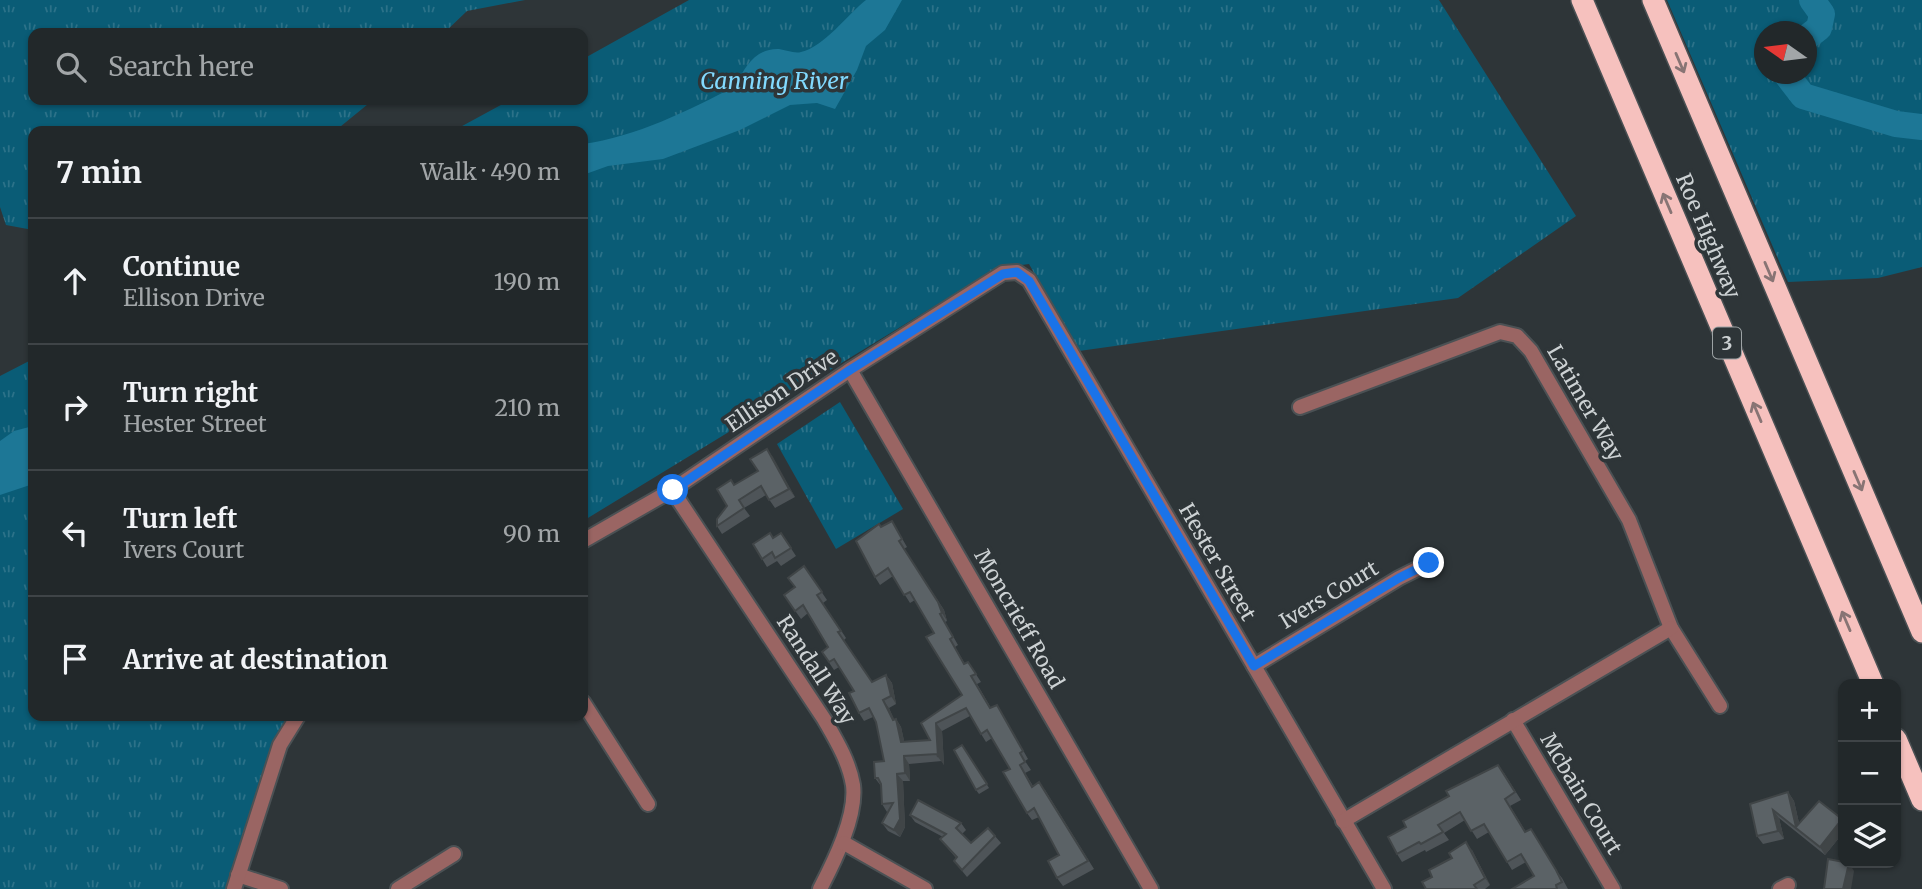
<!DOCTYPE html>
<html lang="en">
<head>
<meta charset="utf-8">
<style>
  body { margin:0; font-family:Merriweather,serif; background:#2a3032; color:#f1f3f6 }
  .controls { position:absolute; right:21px; bottom:21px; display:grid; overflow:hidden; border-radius:14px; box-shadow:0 2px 5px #0004 }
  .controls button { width:63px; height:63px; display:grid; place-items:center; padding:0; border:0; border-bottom:2px solid #3f4447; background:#22282a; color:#f1f3f6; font:35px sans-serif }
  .compass { position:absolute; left:1754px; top:21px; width:63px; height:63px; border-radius:50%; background:#22282a; box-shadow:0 2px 5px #0004; rotate:284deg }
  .stop { position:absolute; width:21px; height:21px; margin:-16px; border:5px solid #1a73e8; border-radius:50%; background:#fff }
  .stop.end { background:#1a73e8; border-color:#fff; box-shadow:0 2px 7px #0008 }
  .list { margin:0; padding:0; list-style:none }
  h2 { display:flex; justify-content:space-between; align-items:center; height:91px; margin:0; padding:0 28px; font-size:30px }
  h2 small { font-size:23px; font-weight:400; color:#a2a6a8 }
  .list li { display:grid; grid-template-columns:46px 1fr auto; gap:21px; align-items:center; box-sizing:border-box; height:126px; padding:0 28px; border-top:2px solid #3f4447 }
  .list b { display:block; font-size:26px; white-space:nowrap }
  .list p { margin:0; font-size:23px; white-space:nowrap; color:#a2a6a8 }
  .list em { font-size:23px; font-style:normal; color:#a2a6a8 }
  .icon { flex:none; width:38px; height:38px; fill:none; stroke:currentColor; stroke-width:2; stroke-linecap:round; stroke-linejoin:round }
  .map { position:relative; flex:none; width:1922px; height:889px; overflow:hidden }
  .search { position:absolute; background:#22282a; box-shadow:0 2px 5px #0004; left:28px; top:28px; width:560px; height:77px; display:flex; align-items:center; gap:18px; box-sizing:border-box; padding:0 24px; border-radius:14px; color:#a2a6a8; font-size:26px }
  .panel { position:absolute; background:#22282a; box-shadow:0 2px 5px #0004; left:28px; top:126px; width:560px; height:595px; border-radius:14px }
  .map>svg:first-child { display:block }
  .grass { fill:url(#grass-tufts); fill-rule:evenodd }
  .water { fill:#1d7796 }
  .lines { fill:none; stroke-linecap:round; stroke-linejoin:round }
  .river { stroke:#1d7796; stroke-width:26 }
  .minor-casing { stroke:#4b5154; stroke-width:18 }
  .motorway-casing { stroke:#4b5154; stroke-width:24 }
  .minor { stroke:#9a6563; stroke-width:14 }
  .motorway { stroke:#f6c1be; stroke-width:21 }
  .wall { fill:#4e5458 }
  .shaded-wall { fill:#404547 }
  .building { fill:#5b6266; stroke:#404547; stroke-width:2 }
  .oneway { stroke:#887474 }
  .route { stroke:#1a73e8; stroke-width:9 }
  .labels { text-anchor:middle; stroke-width:7; stroke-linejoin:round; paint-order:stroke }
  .shield { fill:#2e3538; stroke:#9da3a5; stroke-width:2 }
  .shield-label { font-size:19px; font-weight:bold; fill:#cdd2d4 }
  .street-label { font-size:21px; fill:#cdd2d4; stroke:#2e3538 }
  .water-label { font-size:23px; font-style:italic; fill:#82daff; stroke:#2e3538 }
</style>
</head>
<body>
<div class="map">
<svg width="1922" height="889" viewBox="0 0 1922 889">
  <defs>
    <pattern id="grass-tufts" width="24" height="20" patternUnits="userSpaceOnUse" patternTransform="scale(1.75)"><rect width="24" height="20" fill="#0a5c76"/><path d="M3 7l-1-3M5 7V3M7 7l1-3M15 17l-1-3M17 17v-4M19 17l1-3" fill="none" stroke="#2c7289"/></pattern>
  </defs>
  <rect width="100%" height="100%" fill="#2e3538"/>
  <!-- grass -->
  <g class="grass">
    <path d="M0,0H525L467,11L444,33H33V100H373L335,131H33V230L6,225L0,207Z"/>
    <path d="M689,0H1439L1576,216L1458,298L1079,351L1029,264L997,268L583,521V131H453L510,100H583V59Z"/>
    <path d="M1667,0H1922V267L1878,278L1788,282ZM1764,32H1806V74H1764Z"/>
    <path d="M33,359V716H289L275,740L227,889H0V376Z"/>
    <path d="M840,402L903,509L836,549L777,444Z"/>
  </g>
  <!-- water -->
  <g class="water">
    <path d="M866,0H902L885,30L866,46L857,70L835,109L817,103L790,105L740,130L663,159L608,166L583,175V144C636,137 689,110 736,86C744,67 756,48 779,49C786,50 795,54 801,52C824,47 848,14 866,0Z"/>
    <path d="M33,426V484L0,495V441L14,431Z"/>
  </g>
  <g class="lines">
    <!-- river -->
    <g class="river">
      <path d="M1806,38L1819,28L1822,14L1812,0"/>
      <path d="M1786,74L1803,96L1896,124L1922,127"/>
    </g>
    <!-- minor casing -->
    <g class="minor-casing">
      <g id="minor">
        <path d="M850,370L1151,889"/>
        <path d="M1300,407L1500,332L1517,336L1531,351L1629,520L1671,628L1720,706"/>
        <path d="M672,490L824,719C836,740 849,761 853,785C857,816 834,862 820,889"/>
        <path d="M583,541L672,490L850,370L1003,273L1017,272L1029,280L1384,889"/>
        <path d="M1254,666L1399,578L1429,563"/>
        <path d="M583,702L648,804"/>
        <path d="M1513,720L1613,889"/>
        <path d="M1343,821L1671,628"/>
        <path d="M844,843L925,889"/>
        <path d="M238,875L281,889"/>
        <path d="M234,889L280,745L298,716"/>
        <path d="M398,889L454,854"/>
        <path d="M1780,889L1788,885"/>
      </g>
    </g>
    <!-- motorway casing -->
    <g class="motorway-casing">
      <g id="motorway">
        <path d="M1582,0L1873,684"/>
        <path d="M1653,0L1922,632"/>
        <path d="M1896,739L1922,800"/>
      </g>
    </g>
    <!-- minor -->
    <use href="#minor" class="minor"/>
    <!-- motorway -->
    <use href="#motorway" class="motorway"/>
  </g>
  <!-- wall -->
  <g class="wall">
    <path d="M767,449L795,497L775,508L766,495L744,508L750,516L722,534L717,526L727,506L734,485L758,471Z"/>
    <path d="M892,521L907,547L904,549L944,610L947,621L945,622L958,645L955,647L965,664L968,662L981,682L977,684L991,708L1002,713L1028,759L1025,761L1031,770L1025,773L1033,786L1045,790L1094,869L1063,886L1057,878L1059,855L1039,817L1032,820L1027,813L1010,769L992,738L986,742L970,716L942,731L944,765L942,761L909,764L910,781H903L905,827L900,837L888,831L882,823L888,812H887L882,804L881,786L875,778L884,761L876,722L873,717L864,721L859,713L854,691L839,667L834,670L822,652L828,647L808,613L801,619L784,595L795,588L804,566L827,600L823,603L846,638L844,640L872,682L886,675L892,683L896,704L889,708L894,720L896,719L901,727L904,741L930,740L921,723L962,695L934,633L915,600L910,603L893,576L880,585L875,577L881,527Z"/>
    <path d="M781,533L796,556L781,566L777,561L767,567L753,544L773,538Z"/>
    <path d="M962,745L989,788L979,794L976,790Z"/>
    <path d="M1504,773L1521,800L1510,806L1526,832L1562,878L1568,889H1512L1534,876L1526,862L1512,870L1489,832L1477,839L1465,820L1444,833L1449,840L1426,852L1425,850L1402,862L1397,854Z"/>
    <path d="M1788,792L1794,801L1799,823L1842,819L1843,821V833L1825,855L1779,818L1784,839L1763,844L1757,836L1750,804Z"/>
    <path d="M910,815L961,823L966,830L962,834L971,843L995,836L1001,843L967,877L954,861L956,858L940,839L943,837L915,822Z"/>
    <path d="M1472,850L1490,885L1485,889H1426L1432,877Z"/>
  </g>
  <!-- shaded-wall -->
  <g class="shaded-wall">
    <path d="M767,449L773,457L795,497L789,489Z"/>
    <path d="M904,549L944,610L947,621L942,613Z"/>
    <path d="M886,675L892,683L896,704L891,696Z"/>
    <path d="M883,700L889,708L898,727L896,719L901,727L906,749L901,742Z"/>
    <path d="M936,723L942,731L944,765L938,757Z"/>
    <path d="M904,756L909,764L910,781L905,773Z"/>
    <path d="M897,774L903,781L905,827L900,837L894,830Z"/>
    <path d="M1788,792L1794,801L1801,832L1796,827Z"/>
    <path d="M1773,810L1779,818L1784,839L1778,831Z"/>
    <path d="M1842,819L1843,821V833L1825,855L1820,847Z"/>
    <path d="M1466,842L1472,850L1490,885L1485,878Z"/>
    <path d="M1849,863L1854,871L1851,889H1843Z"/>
  </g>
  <!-- building -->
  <g class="building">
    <path d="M767,449L789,489L769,500L761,486L739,500L744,508L717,526V519L727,506L717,489L731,480L734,485L758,471L750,459Z"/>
    <path d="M892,521L902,539L899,541L938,602L942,613L940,614L953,637L950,639L964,664L968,662L976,674L971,676L990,708L997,705L1023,751L1020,753L1025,762L1020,765L1032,787L1039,782L1088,861L1057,878L1048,861L1059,855L1034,808L1027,813L1003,772L1010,769L987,730L981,734L966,708L936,723L938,757L937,754L904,756L905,773L897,774L900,819L894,830L882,823L893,803L882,804L881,784L878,778H875L874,762L884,761L876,722L869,708L859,713L849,693L854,691L834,659L829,662L822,652L828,647L803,605L795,611L784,595L795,587L788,578L804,566L822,592L817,595L841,631L838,632L872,682L886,675L891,696L883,700L893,720L896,719L901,742L930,740L921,723L962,695L926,637L934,633L910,592L904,595L888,568L875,577L856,541L879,524L881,527Z"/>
    <path d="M770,533L773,538L781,533L791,548L775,558L772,552L762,559L753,544Z"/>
    <path d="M962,745L987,784L976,790L954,750Z"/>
    <path d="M1498,765L1515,792L1505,799L1525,832L1531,829L1556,870L1562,882L1556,885L1557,889H1512L1534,876L1521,854L1507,862L1484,824L1471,831L1460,812L1438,825L1443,832L1421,844L1419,842L1397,854L1388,837L1406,827L1403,821L1449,796L1446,791Z"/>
    <path d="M1788,792L1796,827L1819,801L1842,819L1820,847L1773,810L1778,831L1757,836L1750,804Z"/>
    <path d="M918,800L961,823L956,828L971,843L988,828L995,836L962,870L954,861L957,857L940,839L946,834L910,815Z"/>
    <path d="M1466,842L1485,878L1474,885L1477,889H1426L1422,882L1432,877L1429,870L1452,858L1449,853Z"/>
    <path d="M1828,859L1849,863L1843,889H1824Z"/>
  </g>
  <!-- one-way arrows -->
  <defs><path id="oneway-shaft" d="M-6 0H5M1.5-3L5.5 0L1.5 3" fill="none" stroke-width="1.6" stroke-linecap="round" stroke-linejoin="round" transform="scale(1.75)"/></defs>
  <g class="oneway">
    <use href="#oneway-shaft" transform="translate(1680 63) rotate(67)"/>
    <use href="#oneway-shaft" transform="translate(1667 203) rotate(-113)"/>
    <use href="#oneway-shaft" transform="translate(1769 272) rotate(67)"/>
    <use href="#oneway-shaft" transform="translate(1757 412) rotate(-113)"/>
    <use href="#oneway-shaft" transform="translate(1858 481) rotate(67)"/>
    <use href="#oneway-shaft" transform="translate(1846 621) rotate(-113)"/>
  </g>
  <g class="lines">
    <!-- route -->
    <path class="route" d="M673,490L850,370L1003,274L1017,272L1029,281L1254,666L1399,578L1429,563"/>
  </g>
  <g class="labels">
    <!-- shield labels -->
    <rect class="shield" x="1713" y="327.5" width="28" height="31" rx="5"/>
    <g class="shield-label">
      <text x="1727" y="350">3</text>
    </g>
    <!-- street labels -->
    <g class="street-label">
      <text transform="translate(1708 236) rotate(67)" y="7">Roe Highway</text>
      <text transform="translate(782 391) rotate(-34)" y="7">Ellison Drive</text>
      <text transform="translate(1585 403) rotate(60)" y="7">Latimer Way</text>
      <text transform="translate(1217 562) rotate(60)" y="7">Hester Street</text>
      <text transform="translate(1329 595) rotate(-31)" y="7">Ivers Court</text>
      <text transform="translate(1019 619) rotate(60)" y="7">Moncrieff Road</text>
      <text transform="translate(816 670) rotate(57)" y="7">Randall Way</text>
      <text transform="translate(1581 794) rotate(59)" y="7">Mcbain Court</text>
    </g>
    <!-- water labels -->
    <g class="water-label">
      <text x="774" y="89">Canning River</text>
    </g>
  </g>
</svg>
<div class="controls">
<button>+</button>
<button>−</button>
<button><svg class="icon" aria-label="layers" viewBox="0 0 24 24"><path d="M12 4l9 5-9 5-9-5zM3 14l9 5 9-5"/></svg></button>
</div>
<svg class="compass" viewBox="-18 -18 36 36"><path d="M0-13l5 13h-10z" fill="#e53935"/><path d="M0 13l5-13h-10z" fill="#a2a6a8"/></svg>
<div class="stop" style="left:673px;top:490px"></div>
<div class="stop end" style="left:1429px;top:563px"></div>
<div class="search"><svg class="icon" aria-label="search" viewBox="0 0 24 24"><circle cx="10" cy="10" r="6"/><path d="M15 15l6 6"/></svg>Search here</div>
<section class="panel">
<h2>7 min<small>Walk · 490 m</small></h2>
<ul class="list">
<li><svg class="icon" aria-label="ahead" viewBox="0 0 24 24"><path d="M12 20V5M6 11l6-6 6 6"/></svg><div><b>Continue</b><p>Ellison Drive</p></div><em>190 m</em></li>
<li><svg class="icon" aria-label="right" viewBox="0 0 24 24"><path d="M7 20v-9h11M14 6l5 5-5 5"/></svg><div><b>Turn right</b><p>Hester Street</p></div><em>210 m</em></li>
<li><svg class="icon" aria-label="left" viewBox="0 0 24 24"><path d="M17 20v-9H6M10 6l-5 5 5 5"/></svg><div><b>Turn left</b><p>Ivers Court</p></div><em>90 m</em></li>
<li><svg class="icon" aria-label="arrive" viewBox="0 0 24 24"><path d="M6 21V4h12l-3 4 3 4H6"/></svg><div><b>Arrive at destination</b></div></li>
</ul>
</section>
</div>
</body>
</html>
